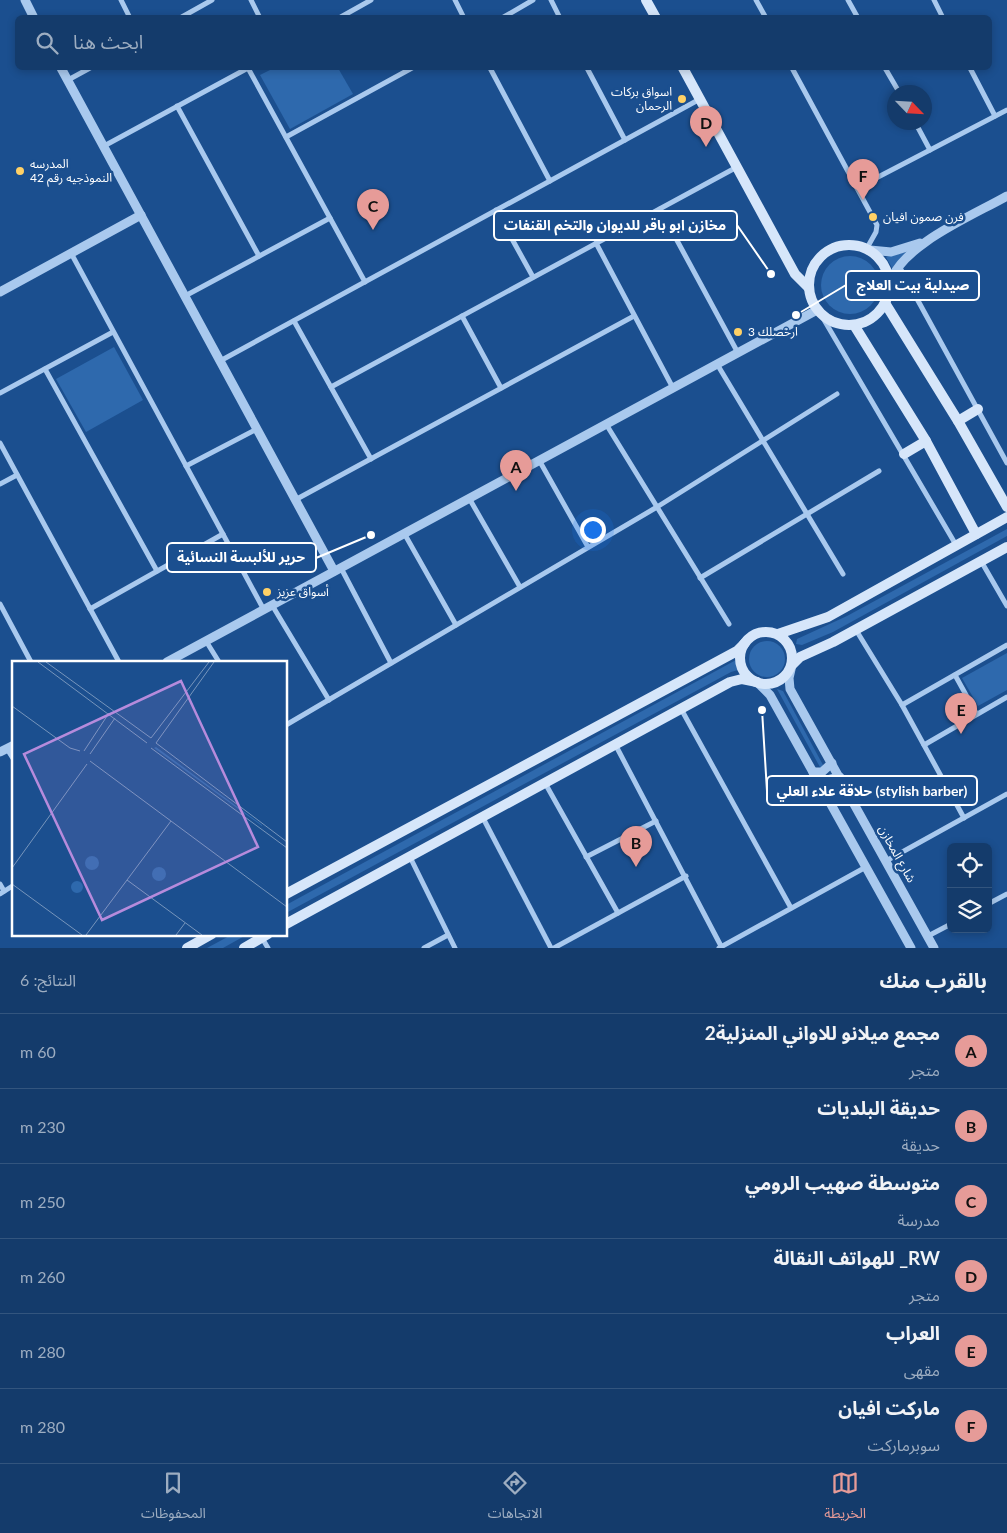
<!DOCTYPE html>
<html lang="ar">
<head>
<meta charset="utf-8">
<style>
  body { margin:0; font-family:Lato,"Noto Sans Arabic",sans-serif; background:#1d4271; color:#f1f3f6; direction:rtl }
  .controls { position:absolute; right:15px; bottom:15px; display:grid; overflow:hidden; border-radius:8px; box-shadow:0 2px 8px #0003 }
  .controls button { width:45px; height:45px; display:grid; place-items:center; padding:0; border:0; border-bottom:1px solid #33557e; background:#143b6b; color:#f1f3f6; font:25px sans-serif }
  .compass { position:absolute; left:887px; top:85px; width:45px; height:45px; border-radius:50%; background:#143b6b; box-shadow:0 2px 8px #0003; rotate:115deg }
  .you { position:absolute; left:592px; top:529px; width:18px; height:18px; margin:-12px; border:4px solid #fff; border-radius:50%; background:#1a73e8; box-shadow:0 0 0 8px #1a73e833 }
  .badge { display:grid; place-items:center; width:32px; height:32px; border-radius:50%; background:#e69b98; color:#111; font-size:16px; font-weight:700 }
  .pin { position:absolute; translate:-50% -41px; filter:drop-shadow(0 1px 2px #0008) }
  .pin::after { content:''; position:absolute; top:26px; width:18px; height:15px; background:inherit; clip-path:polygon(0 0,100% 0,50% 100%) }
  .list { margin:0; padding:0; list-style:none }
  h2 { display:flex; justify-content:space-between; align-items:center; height:65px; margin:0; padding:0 20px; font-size:21px }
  h2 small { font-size:16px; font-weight:400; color:#9dadc1 }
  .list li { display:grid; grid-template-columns:32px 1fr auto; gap:15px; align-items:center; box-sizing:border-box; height:75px; padding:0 20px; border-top:1px solid #33557e }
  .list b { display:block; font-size:19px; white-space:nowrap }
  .list p { margin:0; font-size:16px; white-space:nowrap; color:#9dadc1 }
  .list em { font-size:16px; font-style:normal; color:#9dadc1 }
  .icon { flex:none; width:28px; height:28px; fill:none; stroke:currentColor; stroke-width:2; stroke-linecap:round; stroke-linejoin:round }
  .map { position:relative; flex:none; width:1007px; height:948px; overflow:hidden; direction:ltr }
  .search { position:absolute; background:#143b6b; box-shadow:0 2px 8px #0003; left:15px; right:15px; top:15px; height:55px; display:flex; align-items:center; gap:12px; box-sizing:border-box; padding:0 18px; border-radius:8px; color:#9dadc1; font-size:19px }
  .sheet { height:515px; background:#143b6b }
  nav { display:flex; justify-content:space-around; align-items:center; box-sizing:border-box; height:70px; border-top:1px solid #33557e; background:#143b6b; font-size:14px; color:#9dadc1 }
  nav a { display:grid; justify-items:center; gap:2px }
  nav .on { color:#e69b98 }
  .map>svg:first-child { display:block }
  .green { fill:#2e69ad }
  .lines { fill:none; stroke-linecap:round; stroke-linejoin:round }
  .minor { stroke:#a9c9ee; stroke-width:5 }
  .tertiary { stroke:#a9c9ee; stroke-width:9 }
  .secondary { stroke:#d6e6fa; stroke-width:10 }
  .poi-dot { fill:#ffd166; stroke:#1b4f8f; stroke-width:2 }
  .labels { text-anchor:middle; stroke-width:5; stroke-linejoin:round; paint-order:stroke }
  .poi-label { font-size:12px; fill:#fff; stroke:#1b4f8f; text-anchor:start }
  .street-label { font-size:12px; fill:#fff; stroke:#1b4f8f }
  .inset-road { fill:none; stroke:#7695bc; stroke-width:1 }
  .view { fill:#b68bdc; fill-opacity:0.15; stroke:#b68bdc; stroke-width:2.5 }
  .inset-edge { fill:none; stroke:#fff; stroke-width:2.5 }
  .leader { fill:none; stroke:#fff; stroke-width:2 }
  .callout-dot { fill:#fff; stroke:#1b4f8f; stroke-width:2 }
  .callout { fill:#1b4f8f; stroke:#fff; stroke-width:2 }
  .callout-label { font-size:14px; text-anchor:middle; font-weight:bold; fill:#fff }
</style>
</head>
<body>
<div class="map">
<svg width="1007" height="948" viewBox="0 0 1007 948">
  <rect width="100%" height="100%" fill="#1b4f8f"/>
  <!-- green -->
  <g class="green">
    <path d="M274,68H338L353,94L290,129L260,75Z"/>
    <path d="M906,252L892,268L886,257Z"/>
    <circle cx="850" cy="285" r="29"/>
    <path d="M114,347L143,400L86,432L56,379Z"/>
    <path d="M1007,529V536L833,632L802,645L796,644L797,639L847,616Z"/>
    <circle cx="767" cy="659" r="18"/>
    <path d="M1007,653V690L978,706L962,678Z"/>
    <path d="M736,660L738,670L731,672L286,913V905Z"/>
    <path d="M777,689L783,691L823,765L821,769Z"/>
    <path d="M233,934H248L223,948H207Z"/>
  </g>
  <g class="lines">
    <!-- minor -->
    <g class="minor">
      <path d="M121,0L130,18"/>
      <path d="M251,0L260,18"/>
      <path d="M455,0L464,18"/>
      <path d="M551,0L560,18"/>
      <path d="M756,0L766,18"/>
      <path d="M848,0L858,18"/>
      <path d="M934,0L943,18"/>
      <path d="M180,18L212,0"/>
      <path d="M339,18L371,0"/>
      <path d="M502,18L533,0"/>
      <path d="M248,68L365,282"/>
      <path d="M490,68L550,181"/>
      <path d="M587,68L625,140"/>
      <path d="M792,68L877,225L876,232L867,248"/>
      <path d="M885,68L899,92"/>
      <path d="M970,68L995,116"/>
      <path d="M68,80L90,68"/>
      <path d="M177,106L259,256"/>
      <path d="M915,122L930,150"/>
      <path d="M286,137L412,68"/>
      <path d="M104,146L248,68"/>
      <path d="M857,188L1007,110"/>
      <path d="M660,209L738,353"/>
      <path d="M496,210L533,277"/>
      <path d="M596,243L673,388"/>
      <path d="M71,253L264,610"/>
      <path d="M899,266L1007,463"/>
      <path d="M185,296L330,218"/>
      <path d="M820,313L956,545"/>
      <path d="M462,316L501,388"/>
      <path d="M294,321L371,459"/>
      <path d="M220,361L700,99"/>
      <path d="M717,364L843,574"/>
      <path d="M45,369L157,571"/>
      <path d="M331,387L737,167"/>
      <path d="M0,393L113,332"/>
      <path d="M606,424L729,624"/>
      <path d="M0,443L119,662"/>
      <path d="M539,460L588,547"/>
      <path d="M186,466L257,429"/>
      <path d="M0,484L17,475"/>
      <path d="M469,498L520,587"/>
      <path d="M295,500L634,316"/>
      <path d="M404,533L456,625"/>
      <path d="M981,561L1007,606"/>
      <path d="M341,568L391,663"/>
      <path d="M700,578L879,471"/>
      <path d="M0,604L31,662"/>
      <path d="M272,605L329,700"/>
      <path d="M90,609L223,534"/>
      <path d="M856,630L902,705L964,818"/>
      <path d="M206,641L219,662"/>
      <path d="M955,675L976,713"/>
      <path d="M902,705L1007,645"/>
      <path d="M680,707L791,908"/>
      <path d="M286,725L657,507L837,394"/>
      <path d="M615,744L721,946"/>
      <path d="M924,745L1007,697"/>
      <path d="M7,749L14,760"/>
      <path d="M545,783L618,913"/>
      <path d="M482,816L551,948"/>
      <path d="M410,857L455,948"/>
      <path d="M586,857L656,821"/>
      <path d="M886,861L1007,794"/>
      <path d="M0,884L4,891"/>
      <path d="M0,894L14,885"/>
      <path d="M988,904L1007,894"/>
      <path d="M928,936L951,924"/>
      <path d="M262,938L268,948"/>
      <path d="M424,948L448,935"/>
      <path d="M554,948L686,876"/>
      <path d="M719,948L866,867"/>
    </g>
    <!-- tertiary -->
    <g class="tertiary">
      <path d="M25,0L34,18"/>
      <path d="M61,68L334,571"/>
      <path d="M870,250L891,252L920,243"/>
      <path d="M890,283C901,245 974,215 1007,196"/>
      <path d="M0,292L141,215"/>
      <path d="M167,662L817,310"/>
      <path d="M792,665L789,678L790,689L934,948"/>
      <path d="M757,682L770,695L911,948"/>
      <path d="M0,752L14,745"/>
      <path d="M813,772H822L832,763"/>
      <path d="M821,787L827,780L840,777"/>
    </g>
    <!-- secondary -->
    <g class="secondary">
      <path d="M646,0L656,18"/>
      <path d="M683,68L795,274L809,288"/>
      <circle cx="849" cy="285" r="40"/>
      <path d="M885,303L958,421L1007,507"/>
      <path d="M854,325L926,441L976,534"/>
      <path d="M958,421L978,409"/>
      <path d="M904,454L926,441"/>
      <circle cx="766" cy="658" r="26"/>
      <path d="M778,634L828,617L1007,517"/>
      <path d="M792,665L800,657L833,642L1007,547"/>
      <path d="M286,894L737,651L745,643"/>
      <path d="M286,924L730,682L742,679L757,682"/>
      <path d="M187,948L212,934"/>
      <path d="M244,948L268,934"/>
    </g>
  </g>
  <!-- markers -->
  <g class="poi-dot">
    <circle cx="682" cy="99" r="5"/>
    <circle cx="20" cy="171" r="5"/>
    <circle cx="873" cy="217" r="5"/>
    <circle cx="738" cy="332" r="5"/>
    <circle cx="267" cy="592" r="5"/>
  </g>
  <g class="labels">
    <!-- poi labels -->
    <g class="poi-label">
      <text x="672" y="96" text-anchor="end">اسواق بركات<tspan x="672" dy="14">الرحمان</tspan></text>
      <text x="30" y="168">المدرسه<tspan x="30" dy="14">النموذجيه رقم 42</tspan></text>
      <text x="883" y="221">فرن صمون افيان</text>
      <text x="748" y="336">ارخصلك 3</text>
      <text x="277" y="596">أسواق عزيز</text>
    </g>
    <!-- street labels -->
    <g class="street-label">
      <text transform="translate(897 854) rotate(61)" y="4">شارع المخازن</text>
    </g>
  </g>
  <!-- overview -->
  <g transform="translate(12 661)">
    <rect width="275" height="275" fill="#1b4f8f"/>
    <path d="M144,86L250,164V165L142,87ZM73 202a7 7 0 1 1 14 0a7 7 0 1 1-14 0ZM140 213a7 7 0 1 1 14 0a7 7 0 1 1-14 0ZM59 226a6 6 0 1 1 12 0a6 6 0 1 1-12 0Z" fill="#2e69ad"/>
    <path class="inset-road" d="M26,1L135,82M34,1L139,77M0,45L58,87L68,90M139,77L197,1M144,82L202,1M144,82L275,181M139,87L275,187M72,90L97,52M78,93L103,57M78,100L275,246M0,207L75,103M115,219L190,274M0,223L70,274M74,274L159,160M164,274L173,262"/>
    <path class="view" d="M169,20L246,186L90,259L12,93Z"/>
    <rect width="275" height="275" class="inset-edge"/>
  </g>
  <!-- callouts -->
  <path class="leader" d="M771 274L737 225M796 315L846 285M371 535L316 558M762 710L767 791"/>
  <g class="callout-dot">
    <circle cx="771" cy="274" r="5"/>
    <circle cx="796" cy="315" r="5"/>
    <circle cx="371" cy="535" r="5"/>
    <circle cx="762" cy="710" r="5"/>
  </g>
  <g class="callout">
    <rect x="494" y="211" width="243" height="29" rx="5"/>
    <rect x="846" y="271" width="133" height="29" rx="5"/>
    <rect x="167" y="543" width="149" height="29" rx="5"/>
    <rect x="767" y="776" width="210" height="29" rx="5"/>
  </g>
  <g class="callout-label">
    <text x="615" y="230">مخازن ابو باقر للديوان والتخم القنفات</text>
    <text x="913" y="290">صيدلية بيت العلاج</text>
    <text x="241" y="562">حرير للألبسة النسائية</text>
    <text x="872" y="796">حلاقة علاء العلي (stylish barber)</text>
  </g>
</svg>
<div class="controls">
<button><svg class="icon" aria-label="locate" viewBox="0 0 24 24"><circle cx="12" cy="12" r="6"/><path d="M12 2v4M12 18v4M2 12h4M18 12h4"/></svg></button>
<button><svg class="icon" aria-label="layers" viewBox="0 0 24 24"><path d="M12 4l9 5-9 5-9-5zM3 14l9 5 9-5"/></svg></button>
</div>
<svg class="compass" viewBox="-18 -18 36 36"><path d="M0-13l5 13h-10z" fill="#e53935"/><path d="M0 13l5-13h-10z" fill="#9dadc1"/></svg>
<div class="you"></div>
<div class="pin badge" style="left:516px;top:491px">A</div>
<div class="pin badge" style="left:636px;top:867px">B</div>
<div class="pin badge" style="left:373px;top:230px">C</div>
<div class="pin badge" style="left:706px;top:147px">D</div>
<div class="pin badge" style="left:961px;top:734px">E</div>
<div class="pin badge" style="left:863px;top:200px">F</div>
<div class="search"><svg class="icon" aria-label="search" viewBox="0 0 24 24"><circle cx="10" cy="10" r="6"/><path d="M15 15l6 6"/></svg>ابحث هنا</div>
</div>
<section class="sheet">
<h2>بالقرب منك<small>النتائج: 6</small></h2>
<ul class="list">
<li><span class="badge">A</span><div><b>مجمع ميلانو للاواني المنزلية2</b><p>متجر</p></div><em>60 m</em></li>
<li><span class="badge">B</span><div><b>حديقة البلديات</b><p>حديقة</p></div><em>230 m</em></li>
<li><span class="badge">C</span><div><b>متوسطة صهيب الرومي</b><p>مدرسة</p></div><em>250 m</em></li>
<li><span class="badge">D</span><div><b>RW_ للهواتف النقالة</b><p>متجر</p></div><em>260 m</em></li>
<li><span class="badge">E</span><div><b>العراب</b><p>مقهى</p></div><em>280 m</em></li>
<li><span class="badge">F</span><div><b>ماركت افيان</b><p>سوبرماركت</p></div><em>280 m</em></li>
</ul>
</section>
<nav>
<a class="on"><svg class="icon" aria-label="map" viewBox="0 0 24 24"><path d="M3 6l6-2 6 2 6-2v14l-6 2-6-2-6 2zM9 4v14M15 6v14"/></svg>الخريطة</a>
<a><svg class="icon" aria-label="directions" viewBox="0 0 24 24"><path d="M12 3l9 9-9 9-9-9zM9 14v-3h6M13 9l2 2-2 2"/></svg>الاتجاهات</a>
<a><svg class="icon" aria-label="saved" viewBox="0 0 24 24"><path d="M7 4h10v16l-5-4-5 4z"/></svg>المحفوظات</a>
</nav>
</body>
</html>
